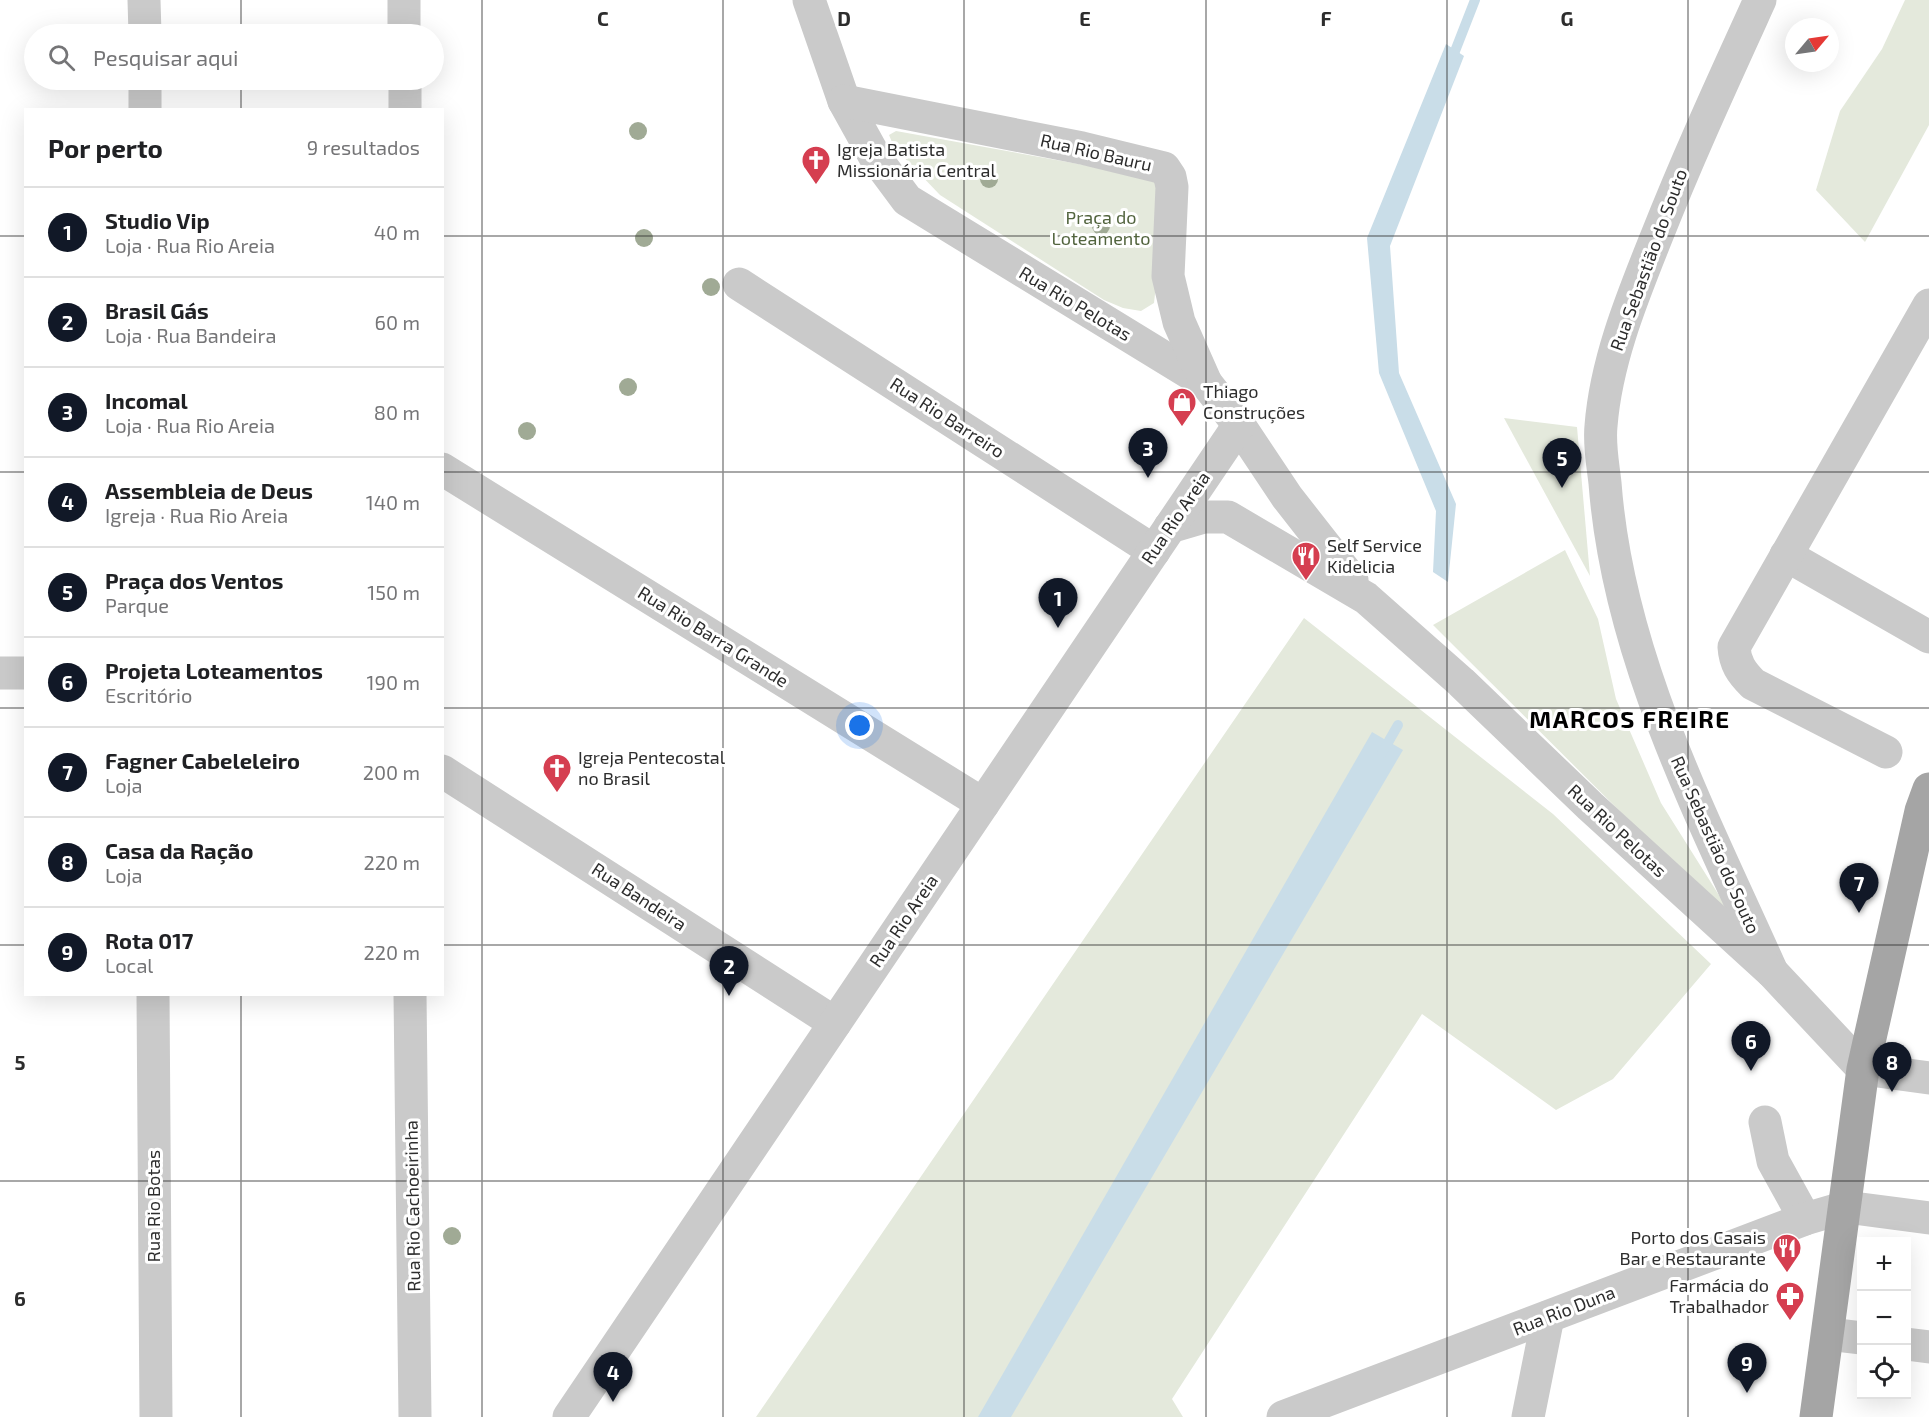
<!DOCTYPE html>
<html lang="pt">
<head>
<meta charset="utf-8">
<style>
  body { margin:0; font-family:"Exo 2",sans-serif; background:#f6f6f6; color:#202124 }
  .controls { position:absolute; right:18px; bottom:18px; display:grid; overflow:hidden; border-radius:0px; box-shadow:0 6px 24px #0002 }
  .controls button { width:54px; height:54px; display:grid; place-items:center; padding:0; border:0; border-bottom:2px solid #e0e0e0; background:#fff; color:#202124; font:30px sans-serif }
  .compass { position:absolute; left:1785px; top:18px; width:54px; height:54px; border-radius:50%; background:#fff; box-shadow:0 6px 24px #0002; rotate:61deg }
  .you { position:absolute; left:860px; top:726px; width:21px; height:21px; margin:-15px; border:4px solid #fff; border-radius:50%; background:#1a73e8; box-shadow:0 0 0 9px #1a73e833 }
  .badge { display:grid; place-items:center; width:39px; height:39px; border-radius:50%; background:#111827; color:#fff; font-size:20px; font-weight:700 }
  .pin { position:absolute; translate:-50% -50px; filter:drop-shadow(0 2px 3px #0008) }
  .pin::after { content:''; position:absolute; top:32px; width:21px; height:18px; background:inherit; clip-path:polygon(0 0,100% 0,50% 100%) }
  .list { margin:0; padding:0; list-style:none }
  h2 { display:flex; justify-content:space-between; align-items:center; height:78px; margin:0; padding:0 24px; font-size:26px }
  h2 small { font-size:20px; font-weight:400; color:#757577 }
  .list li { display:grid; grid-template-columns:39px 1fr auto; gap:18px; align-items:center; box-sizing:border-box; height:90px; padding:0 24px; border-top:2px solid #e0e0e0 }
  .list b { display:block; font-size:22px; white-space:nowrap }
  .list p { margin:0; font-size:20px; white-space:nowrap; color:#757577 }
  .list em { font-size:20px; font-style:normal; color:#757577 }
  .icon { flex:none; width:33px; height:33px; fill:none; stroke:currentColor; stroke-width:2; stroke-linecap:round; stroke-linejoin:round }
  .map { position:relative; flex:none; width:1929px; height:1417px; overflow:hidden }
  .search { position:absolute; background:#fff; box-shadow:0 6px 24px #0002; left:24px; top:24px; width:420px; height:66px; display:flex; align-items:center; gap:15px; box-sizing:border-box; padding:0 21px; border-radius:33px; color:#757577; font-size:22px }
  .panel { position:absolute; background:#fff; box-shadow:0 6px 24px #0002; left:24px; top:108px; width:420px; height:888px; border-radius:0px }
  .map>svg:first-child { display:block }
  .green { fill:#e4e9dc }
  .water { fill:#c9dde8 }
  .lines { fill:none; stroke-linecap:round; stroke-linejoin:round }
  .stream { stroke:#c9dde8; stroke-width:10 }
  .minor { stroke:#cacaca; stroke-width:33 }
  .major { stroke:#a5a5a5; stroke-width:33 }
  .tree { fill:#a0aa95 }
  .grid { fill:none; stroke:#2d2d2d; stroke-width:1.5; stroke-opacity:0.55 }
  .labels { text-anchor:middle; stroke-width:6; stroke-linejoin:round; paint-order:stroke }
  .poi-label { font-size:18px; fill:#2d2d2d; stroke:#fff; text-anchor:start }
  .street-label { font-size:18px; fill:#2d2d2d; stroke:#fff }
  .park-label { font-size:18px; fill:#52643e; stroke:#fff }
  .district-label { font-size:24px; font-weight:bold; letter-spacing:1.5px; fill:#000; stroke:#fff }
  .grid-label { font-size:20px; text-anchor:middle; font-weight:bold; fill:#2d2d2d; stroke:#fff; stroke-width:6; stroke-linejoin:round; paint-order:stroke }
</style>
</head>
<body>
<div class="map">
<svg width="1929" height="1417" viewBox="0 0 1929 1417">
  <rect width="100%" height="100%" fill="#fff"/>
  <!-- green -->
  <g class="green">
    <path d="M1905,0H1929V125L1865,242L1816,190L1840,111L1882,49Z"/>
    <path d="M896,131L1162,179L1167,186L1154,303L1141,311L1123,308L1104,300L940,195L894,147L889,135Z"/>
    <path d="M1504,418L1577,427L1590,576Z"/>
    <path d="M1565,550L1598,619L1616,699L1661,803L1744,935L1433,625Z"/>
    <path d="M1304,618L1553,814L1711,964L1613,1079L1556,1110L1422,1014L1172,1399L1183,1417H756Z"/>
  </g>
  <!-- water -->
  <g class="water">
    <path d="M1446,44L1464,56L1390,246L1399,373L1456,504L1448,582L1433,572L1436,511L1379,373L1367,238Z"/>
    <path d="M1372,732L1403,750L1011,1417H978Z"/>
  </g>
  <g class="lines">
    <!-- stream -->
    <g class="stream">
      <path d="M1450,64L1475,0"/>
      <path d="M1382,753L1398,725"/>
    </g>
    <!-- minor -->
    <g class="minor">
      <path d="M144,0L145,34"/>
      <path d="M404,0V34"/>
      <path d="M809,0L844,101L875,157L907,200L1206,383L1239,425L1287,497L1352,580"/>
      <path d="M1760,0C1724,79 1688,157 1656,238C1632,298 1606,361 1601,426C1599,445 1603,465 1605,483C1618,657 1702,815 1772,972"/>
      <path d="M145,80V110"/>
      <path d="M405,80V110"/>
      <path d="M844,101L1082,148L1164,168L1170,177L1172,187L1168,276L1179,322L1206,383"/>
      <path d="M739,284L1154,551"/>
      <path d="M442,469L983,804"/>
      <path d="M1170,527L1204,517H1228L1366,598L1461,682L1590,806L1772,972L1863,1069L1929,1078"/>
      <path d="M1786,555L1929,637"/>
      <path d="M0,673H26"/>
      <path d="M1886,752L1753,684C1741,672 1735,663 1734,647L1929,305"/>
      <path d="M442,771L835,1023"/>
      <path d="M153,994L156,1417"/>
      <path d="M410,994L415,1417"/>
      <path d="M1765,1122L1773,1161L1805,1219"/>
      <path d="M1828,1334L1862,1338"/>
      <path d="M1906,1344L1929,1347"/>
      <path d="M569,1417L1239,425"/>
      <path d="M1283,1417L1805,1219L1846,1207L1929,1218"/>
      <path d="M1528,1417L1548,1317"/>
    </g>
    <!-- major -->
    <path class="major" d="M1816,1417L1863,1069L1921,811L1929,789"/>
  </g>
  <!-- trees -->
  <g class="tree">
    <circle cx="638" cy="131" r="9"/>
    <circle cx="989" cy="179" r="9"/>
    <circle cx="1101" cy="226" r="9"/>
    <circle cx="644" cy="238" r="9"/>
    <circle cx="711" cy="287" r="9"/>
    <circle cx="628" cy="387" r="9"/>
    <circle cx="527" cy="431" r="9"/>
    <circle cx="452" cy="1236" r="9"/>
  </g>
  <!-- grid -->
  <path class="grid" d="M241,0V34M482,0V1417M723,0V1417M964,0V1417M1206,0V1417M1447,0V1417M1688,0V1417M241,80V110M0,236H26M442,236H1929M0,472H26M442,472H1929M0,708H26M442,708H1929M0,945H26M442,945H1929M241,994V1417M0,1181H1929"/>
  <!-- icons -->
  <defs>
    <g id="church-pin" transform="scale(1.5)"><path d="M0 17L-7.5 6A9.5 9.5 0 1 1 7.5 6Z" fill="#d53e50" stroke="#fff"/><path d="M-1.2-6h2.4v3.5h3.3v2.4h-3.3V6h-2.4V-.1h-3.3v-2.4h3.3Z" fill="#fff"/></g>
    <g id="shop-pin" transform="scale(1.5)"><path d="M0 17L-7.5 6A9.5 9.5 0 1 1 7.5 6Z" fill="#d53e50" stroke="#fff"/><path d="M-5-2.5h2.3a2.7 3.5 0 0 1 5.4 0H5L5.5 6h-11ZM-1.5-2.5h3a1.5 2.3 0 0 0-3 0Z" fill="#fff"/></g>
    <g id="restaurant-pin" transform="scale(1.5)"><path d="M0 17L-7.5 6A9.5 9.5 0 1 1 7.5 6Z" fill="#d53e50" stroke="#fff"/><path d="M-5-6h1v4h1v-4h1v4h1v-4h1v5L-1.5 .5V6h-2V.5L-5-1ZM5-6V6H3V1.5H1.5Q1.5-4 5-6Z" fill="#fff"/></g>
    <g id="pharmacy-pin" transform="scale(1.5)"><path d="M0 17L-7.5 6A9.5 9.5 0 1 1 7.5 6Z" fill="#d53e50" stroke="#fff"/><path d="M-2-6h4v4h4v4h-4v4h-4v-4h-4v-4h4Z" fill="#fff"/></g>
  </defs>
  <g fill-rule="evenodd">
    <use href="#church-pin" x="816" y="160"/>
    <use href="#shop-pin" x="1182" y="402"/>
    <use href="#restaurant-pin" x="1306" y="556"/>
    <use href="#church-pin" x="557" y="768"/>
    <use href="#restaurant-pin" x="1787" y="1248"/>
    <use href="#pharmacy-pin" x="1790" y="1296"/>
  </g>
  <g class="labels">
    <!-- poi labels -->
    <g class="poi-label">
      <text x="837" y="156">Igreja Batista<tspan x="837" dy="21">Missionária Central</tspan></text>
      <text x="1203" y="398">Thiago<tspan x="1203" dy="21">Construções</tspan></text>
      <text x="1327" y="552">Self Service<tspan x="1327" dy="21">Kidelicia</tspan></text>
      <text x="578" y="764">Igreja Pentecostal<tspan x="578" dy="21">no Brasil</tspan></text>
      <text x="1766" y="1244" text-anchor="end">Porto dos Casais<tspan x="1766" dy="21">Bar e Restaurante</tspan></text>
      <text x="1769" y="1292" text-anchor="end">Farmácia do<tspan x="1769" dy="21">Trabalhador</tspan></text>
    </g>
    <!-- street labels -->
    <g class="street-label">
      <text transform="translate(1096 153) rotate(13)" y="6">Rua Rio Bauru</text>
      <text transform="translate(1649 260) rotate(-70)" y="6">Rua Sebastião do Souto</text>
      <text transform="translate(1075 304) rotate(31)" y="6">Rua Rio Pelotas</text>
      <text transform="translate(947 418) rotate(33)" y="6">Rua Rio Barreiro</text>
      <text transform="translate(1176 518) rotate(-56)" y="6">Rua Rio Areia</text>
      <text transform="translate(713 637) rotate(32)" y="6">Rua Rio Barra Grande</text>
      <text transform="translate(1617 831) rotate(43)" y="6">Rua Rio Pelotas</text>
      <text transform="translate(1715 845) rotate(66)" y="6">Rua Sebastião do Souto</text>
      <text transform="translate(639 897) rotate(33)" y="6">Rua Bandeira</text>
      <text transform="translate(904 921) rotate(-56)" y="6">Rua Rio Areia</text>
      <text transform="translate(154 1206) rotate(-90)" y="6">Rua Rio Botas</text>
      <text transform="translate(413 1206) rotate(-91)" y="6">Rua Rio Cachoeirinha</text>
      <text transform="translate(1564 1311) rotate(-21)" y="6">Rua Rio Duna</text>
    </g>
    <!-- park labels -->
    <g class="park-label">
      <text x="1101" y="224">Praça do<tspan x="1101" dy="21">Loteamento</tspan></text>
    </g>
    <!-- district labels -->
    <g class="district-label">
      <text x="1630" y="728">MARCOS FREIRE</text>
    </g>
  </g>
  <g class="grid-label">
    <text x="603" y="26">C</text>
    <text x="844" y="26">D</text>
    <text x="1085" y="26">E</text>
    <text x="1326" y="26">F</text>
    <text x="1567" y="26">G</text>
    <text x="20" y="1070">5</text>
    <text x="20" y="1306">6</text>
  </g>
</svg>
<div class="controls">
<button>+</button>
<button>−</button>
<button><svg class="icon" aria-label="locate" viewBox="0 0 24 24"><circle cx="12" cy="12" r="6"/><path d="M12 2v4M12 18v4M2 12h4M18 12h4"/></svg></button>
</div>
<svg class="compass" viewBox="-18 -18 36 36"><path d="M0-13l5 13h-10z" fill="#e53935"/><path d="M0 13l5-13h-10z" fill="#757577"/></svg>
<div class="you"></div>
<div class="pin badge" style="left:1058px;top:628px">1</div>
<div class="pin badge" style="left:729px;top:996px">2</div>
<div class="pin badge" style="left:1148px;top:478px">3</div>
<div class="pin badge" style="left:613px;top:1402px">4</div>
<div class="pin badge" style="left:1562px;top:488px">5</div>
<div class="pin badge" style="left:1751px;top:1071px">6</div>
<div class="pin badge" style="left:1859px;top:913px">7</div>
<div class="pin badge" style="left:1892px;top:1092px">8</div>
<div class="pin badge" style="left:1747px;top:1393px">9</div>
<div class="search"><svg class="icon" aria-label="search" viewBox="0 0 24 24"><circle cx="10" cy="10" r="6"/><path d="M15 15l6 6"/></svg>Pesquisar aqui</div>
<section class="panel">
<h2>Por perto<small>9 resultados</small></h2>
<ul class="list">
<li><span class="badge">1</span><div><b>Studio Vip</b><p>Loja · Rua Rio Areia</p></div><em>40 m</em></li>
<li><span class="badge">2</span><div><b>Brasil Gás</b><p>Loja · Rua Bandeira</p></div><em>60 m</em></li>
<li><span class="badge">3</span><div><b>Incomal</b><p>Loja · Rua Rio Areia</p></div><em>80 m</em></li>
<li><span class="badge">4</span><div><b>Assembleia de Deus</b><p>Igreja · Rua Rio Areia</p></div><em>140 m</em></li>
<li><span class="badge">5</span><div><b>Praça dos Ventos</b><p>Parque</p></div><em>150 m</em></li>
<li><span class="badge">6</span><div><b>Projeta Loteamentos</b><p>Escritório</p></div><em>190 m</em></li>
<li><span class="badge">7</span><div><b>Fagner Cabeleleiro</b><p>Loja</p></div><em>200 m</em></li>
<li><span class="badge">8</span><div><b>Casa da Ração</b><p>Loja</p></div><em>220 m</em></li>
<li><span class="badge">9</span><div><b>Rota 017</b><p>Local</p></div><em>220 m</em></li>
</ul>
</section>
</div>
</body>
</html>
